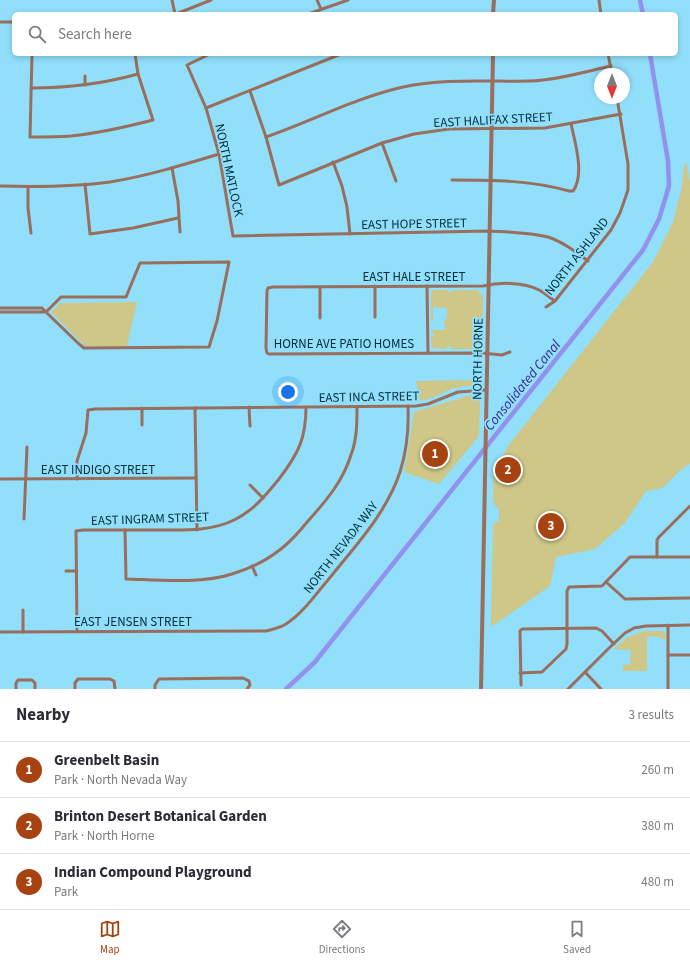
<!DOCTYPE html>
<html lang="en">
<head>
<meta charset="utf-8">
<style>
  body { margin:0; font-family:"Source Sans 3",sans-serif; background:#f7f7f7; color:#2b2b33 }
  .compass { position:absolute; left:594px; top:68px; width:36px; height:36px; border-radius:50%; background:#fff; box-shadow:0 2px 6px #0003; rotate:180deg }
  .you { position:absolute; left:288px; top:392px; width:14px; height:14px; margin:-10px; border:3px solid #fff; border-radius:50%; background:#1a73e8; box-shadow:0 0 0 6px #1a73e833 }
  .badge { display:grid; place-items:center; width:26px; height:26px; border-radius:50%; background:#a74310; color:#fff; font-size:13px; font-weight:700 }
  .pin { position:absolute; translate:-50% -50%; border:2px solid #fff; box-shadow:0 1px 4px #0006 }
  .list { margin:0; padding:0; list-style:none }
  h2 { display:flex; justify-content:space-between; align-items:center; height:52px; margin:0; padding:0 16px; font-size:17px }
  h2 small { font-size:13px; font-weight:400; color:#7c7c81 }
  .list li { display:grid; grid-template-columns:26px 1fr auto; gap:12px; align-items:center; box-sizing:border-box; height:56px; padding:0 16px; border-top:1px solid #e1e1e2 }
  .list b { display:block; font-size:15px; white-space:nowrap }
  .list p { margin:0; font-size:13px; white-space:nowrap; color:#7c7c81 }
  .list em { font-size:13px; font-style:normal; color:#7c7c81 }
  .icon { flex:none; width:22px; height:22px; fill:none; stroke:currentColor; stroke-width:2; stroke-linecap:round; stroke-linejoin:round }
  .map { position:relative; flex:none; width:690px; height:689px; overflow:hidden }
  .search { position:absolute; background:#fff; box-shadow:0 2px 6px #0003; left:12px; right:12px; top:12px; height:44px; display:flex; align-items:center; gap:10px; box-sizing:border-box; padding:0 14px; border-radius:6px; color:#7c7c81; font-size:15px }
  .sheet { height:220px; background:#fff }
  nav { display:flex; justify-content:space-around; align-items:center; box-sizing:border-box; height:56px; border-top:1px solid #e1e1e2; background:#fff; font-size:11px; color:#7c7c81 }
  nav a { display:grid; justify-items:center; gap:2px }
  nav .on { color:#a74310 }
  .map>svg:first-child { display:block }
  .green { fill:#cec787 }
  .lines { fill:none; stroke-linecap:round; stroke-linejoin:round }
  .canal { stroke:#9292ee; stroke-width:4.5 }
  .minor { stroke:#996e5d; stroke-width:3 }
  .tertiary { stroke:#996e5d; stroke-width:4 }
  .labels { text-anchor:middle; stroke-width:3.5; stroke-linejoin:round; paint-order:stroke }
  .street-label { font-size:13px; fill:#002d3a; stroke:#91dffb }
  .water-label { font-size:14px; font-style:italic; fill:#392690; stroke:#91dffb }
</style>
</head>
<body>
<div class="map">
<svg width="690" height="689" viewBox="0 0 690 689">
  <rect width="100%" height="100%" fill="#91dffb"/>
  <!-- green -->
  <g class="green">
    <path d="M687,164L690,183V464L684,467L662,488L646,491L625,523L595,549L556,557L550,586L491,627L493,527L494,523L499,521V508L496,507L493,502V478L508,446L653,262L673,222L682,186L684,165Z"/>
    <path d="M433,290H447L449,292H451L454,290H477L481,295H483L482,343H480L476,349H452L450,346L447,347L446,349L432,348L431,336H433V332H431V330H445L444,319H447V308L433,307V321H431V292Z"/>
    <path d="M137,302L127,346H85L51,312L60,303Z"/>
    <path d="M479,380L481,381V383L476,386H465L451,389L432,398L420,401L416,381Z"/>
    <path d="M474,394L480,400L479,436L439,484L404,472L414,412Z"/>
    <path d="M644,631H663L665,633L666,639H660L659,636L647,637V671H623V665L630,664L631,650L613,649L628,637Z"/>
  </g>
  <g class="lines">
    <!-- canal -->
    <g class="canal">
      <path d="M640,0L643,14"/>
      <path d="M286,689L314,663L643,250L659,219L669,186L668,161L650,54"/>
    </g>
    <!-- minor -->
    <g class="minor">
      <path d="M172,0L175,14"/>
      <path d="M317,0L321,9"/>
      <path d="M599,0L601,14"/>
      <path d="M176,14L211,0"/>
      <path d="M308,14L348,0"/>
      <path d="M0,22H14"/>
      <path d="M32,54L30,137C44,137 57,137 71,136C99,133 126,127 153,120L138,74L135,54"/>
      <path d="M210,54L187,65L206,108L219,154L233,236L489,231C509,232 529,232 548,237C563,242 576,252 588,261"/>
      <path d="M608,54L612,74"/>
      <path d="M85,76V85"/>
      <path d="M31,88C69,88 102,84 138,74"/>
      <path d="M250,91L266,137L279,185L382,143L414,134L449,129L545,128L621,114"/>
      <path d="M206,108L341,54"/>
      <path d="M266,137C312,121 355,98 403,87C445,78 487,82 530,81C557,80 584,72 611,66"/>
      <path d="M382,143L396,181"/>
      <path d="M333,162L342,186L347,207L350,234"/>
      <path d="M172,168L178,201L180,232"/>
      <path d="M452,180C492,180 530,180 569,191H573C585,175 575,142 571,124"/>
      <path d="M85,184L90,234L133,228L178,218"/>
      <path d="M0,186C37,187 73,187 110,182C147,176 183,165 219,154"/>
      <path d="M28,187V208L31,233"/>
      <path d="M375,286V317"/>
      <path d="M427,286L428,353"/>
      <path d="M320,287V318"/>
      <path d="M546,307L555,301L611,230L620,213L628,190V164L617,98"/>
      <path d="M0,308H42L50,316L79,344L84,348L209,347L217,321L229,262L140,263L126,297H61L46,312H0"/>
      <path d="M510,352L502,355L482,353L269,354L267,353L266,348L267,291L268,288L273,287L483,286C500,282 523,282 539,290C545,293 550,298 555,301"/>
      <path d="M249,407L250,426"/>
      <path d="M142,408V425"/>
      <path d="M195,408L197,530"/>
      <path d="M0,479L196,478"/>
      <path d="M77,479V461L86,433L88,410L95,409L416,406L428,404L458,392L486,390"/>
      <path d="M250,485L263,498"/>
      <path d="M24,519L27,447"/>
      <path d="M125,530L126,579C158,580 202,584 232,574C249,569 267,560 281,549C291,541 300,531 308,521C326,501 343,481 351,455C357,439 357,423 357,407"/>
      <path d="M657,557V540L659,537L690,506"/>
      <path d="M252,566L256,575"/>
      <path d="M66,571H76"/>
      <path d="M606,582L625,599L690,598"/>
      <path d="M23,610V632"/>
      <path d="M668,625V689"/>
      <path d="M77,631L76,531L83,530C107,530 132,530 156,530C182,530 210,532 234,520C253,511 266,495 279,479C298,454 306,439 306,407"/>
      <path d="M0,632L266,631C273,629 280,628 286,624C303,613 315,595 328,580C355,546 386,514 400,472C407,450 409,430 408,406"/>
      <path d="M668,655H690"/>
      <path d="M585,672L601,689"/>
      <path d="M520,673L542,672L566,649L567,644V591L569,587L602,586L630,557H690"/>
      <path d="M521,685L520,631L522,629L596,628L602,631L614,644"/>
      <path d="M16,689V683L18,680H32L35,683V689"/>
      <path d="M75,689V683L78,679H110L114,681L115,689"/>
      <path d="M155,689V685L159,679L243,678L249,681L250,685L247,689"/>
      <path d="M568,689L608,649L625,633L634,628L646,626L690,625"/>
    </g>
    <!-- tertiary -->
    <g class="tertiary">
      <path d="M493,14L494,0"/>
      <path d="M481,689L493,54"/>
    </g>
  </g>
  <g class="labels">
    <!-- street labels -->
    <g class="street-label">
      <text transform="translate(493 119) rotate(-3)" y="5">EAST HALIFAX STREET</text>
      <text transform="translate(230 170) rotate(78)" y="5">NORTH MATLOCK</text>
      <text transform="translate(414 223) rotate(-1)" y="5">EAST HOPE STREET</text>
      <text transform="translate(576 256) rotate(-52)" y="5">NORTH ASHLAND</text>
      <text x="414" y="281">EAST HALE STREET</text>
      <text x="344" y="348">HORNE AVE PATIO HOMES</text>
      <text transform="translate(477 359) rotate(-89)" y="5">NORTH HORNE</text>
      <text transform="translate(369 396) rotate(-1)" y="5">EAST INCA STREET</text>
      <text x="98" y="474">EAST INDIGO STREET</text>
      <text transform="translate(150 518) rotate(-2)" y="5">EAST INGRAM STREET</text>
      <text transform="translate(340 547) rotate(-52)" y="5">NORTH NEVADA WAY</text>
      <text x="133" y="626">EAST JENSEN STREET</text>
    </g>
    <!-- water labels -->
    <g class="water-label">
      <text transform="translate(522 385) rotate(-51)" y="5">Consolidated Canal</text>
    </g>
  </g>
</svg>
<svg class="compass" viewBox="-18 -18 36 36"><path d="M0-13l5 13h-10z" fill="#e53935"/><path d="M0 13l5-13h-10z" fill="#7c7c81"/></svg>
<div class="you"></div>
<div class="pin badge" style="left:435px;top:454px">1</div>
<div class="pin badge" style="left:508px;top:470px">2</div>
<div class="pin badge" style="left:551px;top:526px">3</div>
<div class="search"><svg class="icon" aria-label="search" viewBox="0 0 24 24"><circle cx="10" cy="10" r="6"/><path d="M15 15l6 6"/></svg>Search here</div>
</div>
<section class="sheet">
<h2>Nearby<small>3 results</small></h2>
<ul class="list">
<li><span class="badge">1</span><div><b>Greenbelt Basin</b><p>Park · North Nevada Way</p></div><em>260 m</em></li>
<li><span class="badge">2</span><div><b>Brinton Desert Botanical Garden</b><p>Park · North Horne</p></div><em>380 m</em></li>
<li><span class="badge">3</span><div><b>Indian Compound Playground</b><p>Park</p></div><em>480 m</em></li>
</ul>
</section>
<nav>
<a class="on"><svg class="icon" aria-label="map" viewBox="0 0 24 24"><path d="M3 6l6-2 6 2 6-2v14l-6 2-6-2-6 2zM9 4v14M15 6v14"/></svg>Map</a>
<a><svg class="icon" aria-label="directions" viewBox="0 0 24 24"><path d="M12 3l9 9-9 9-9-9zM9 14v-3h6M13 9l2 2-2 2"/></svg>Directions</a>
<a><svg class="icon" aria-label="saved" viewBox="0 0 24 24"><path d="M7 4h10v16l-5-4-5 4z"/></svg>Saved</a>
</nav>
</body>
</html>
